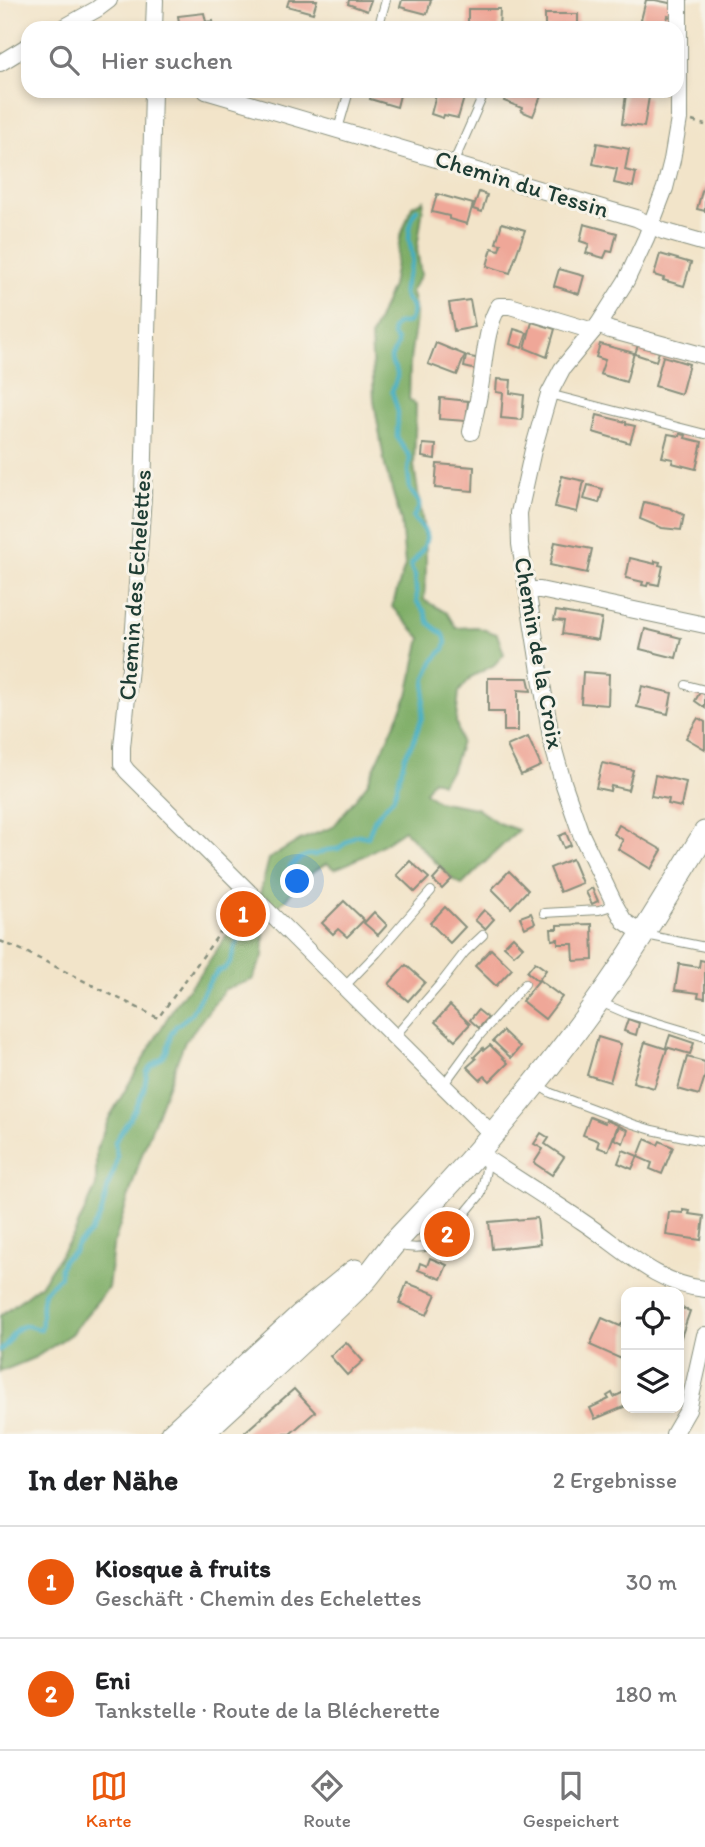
<!DOCTYPE html>
<html lang="de">
<head>
<meta charset="utf-8">
<style>
  body { margin:0; font-family:Itim,sans-serif; background:#f2f2f2; color:#202124 }
  .controls { position:absolute; right:21px; bottom:21px; display:grid; overflow:hidden; border-radius:14px; box-shadow:0 4px 10px #0003 }
  .controls button { width:63px; height:63px; display:grid; place-items:center; padding:0; border:0; border-bottom:2px solid #e0e0e0; background:#fff; color:#202124; font:35px sans-serif }
  .you { position:absolute; left:298px; top:882px; width:24px; height:24px; margin:-18px; border:5px solid #fff; border-radius:50%; background:#1a73e8; box-shadow:0 0 0 10px #1a73e833 }
  .badge { display:grid; place-items:center; width:46px; height:46px; border-radius:50%; background:#ea580c; color:#fff; font-size:23px; font-weight:700 }
  .pin { position:absolute; translate:-50% -50%; border:4px solid #fff; box-shadow:0 2px 7px #0006 }
  .list { margin:0; padding:0; list-style:none }
  h2 { display:flex; justify-content:space-between; align-items:center; height:91px; margin:0; padding:0 28px; font-size:30px }
  h2 small { font-size:23px; font-weight:400; color:#757577 }
  .list li { display:grid; grid-template-columns:46px 1fr auto; gap:21px; align-items:center; box-sizing:border-box; height:112px; padding:0 28px; border-top:2px solid #e0e0e0 }
  .list b { display:block; font-size:26px; white-space:nowrap }
  .list p { margin:0; font-size:23px; white-space:nowrap; color:#757577 }
  .list em { font-size:23px; font-style:normal; color:#757577 }
  .icon { flex:none; width:38px; height:38px; fill:none; stroke:currentColor; stroke-width:2; stroke-linecap:round; stroke-linejoin:round }
  .map { position:relative; flex:none; width:705px; height:1434px; overflow:hidden }
  .search { position:absolute; background:#fff; box-shadow:0 4px 10px #0003; left:21px; right:21px; top:21px; height:77px; display:flex; align-items:center; gap:18px; box-sizing:border-box; padding:0 24px; border-radius:21px; color:#757577; font-size:26px }
  .sheet { height:315px; background:#fff }
  nav { display:flex; justify-content:space-around; align-items:center; box-sizing:border-box; height:98px; border-top:2px solid #e0e0e0; background:#fff; font-size:19px; color:#757577 }
  nav a { display:grid; justify-items:center; gap:4px }
  nav .on { color:#ea580c }
  .map>svg:first-child { display:block }
  .forest { fill:#7ead66; stroke:#4e754d; stroke-width:2 }
  .lines { fill:none; stroke-linecap:round; stroke-linejoin:round }
  .stream { stroke:#42adc1; stroke-width:4.5 }
  .building { fill:#efa798 }
  .service-casing { stroke:#88907e; stroke-width:10 }
  .minor-casing { stroke:#88907e; stroke-width:18 }
  .secondary-casing { stroke:#88907e; stroke-width:25 }
  .path { stroke:#88907e; stroke-width:2.5; stroke-dasharray:5 5; stroke-linecap:butt }
  .service { stroke:#fff; stroke-width:8 }
  .minor { stroke:#fff; stroke-width:16 }
  .secondary { stroke:#fff; stroke-width:23 }
  .labels { text-anchor:middle; stroke-width:6; stroke-linejoin:round; paint-order:stroke }
  .street-label { font-size:24px; fill:#1f3d34; stroke:#f7f3e8 }
</style>
</head>
<body>
<div class="map">
<svg width="705" height="1434" viewBox="0 0 705 1434">
  <rect width="100%" height="100%" fill="#f7f3e8"/>
  <filter id="ink" filterUnits="userSpaceOnUse"><feTurbulence type="fractalNoise" baseFrequency=".0143" numOctaves="2"/><feDisplacementMap in="SourceGraphic" scale="14" xChannelSelector="R" yChannelSelector="G"/><feConvolveMatrix kernelMatrix="1 2 1 2 8 2 1 2 1" color-interpolation-filters="sRGB"/></filter>
  <filter id="wash" filterUnits="userSpaceOnUse"><feTurbulence type="fractalNoise" baseFrequency=".00686" numOctaves="4" result="noise"/><feDisplacementMap in="SourceGraphic" scale="28" xChannelSelector="R" yChannelSelector="G"/><feGaussianBlur stdDeviation="1.57" result="paint"/><feColorMatrix in="noise" values="0 0 0 0 0 0 0 0 0 0 0 0 0 0 0 0 0 1.4 0 .05"/><feComposite in="paint" operator="in"/></filter>
  <g filter="url(#wash)">
    <rect width="100%" height="100%" fill="#f2e4c9"/>
    <!-- forest -->
    <g class="forest">
      <path d="M424,200L417,249L421,275L411,291C420,317 414,327 411,353C409,368 410,384 409,399L416,405L414,466L426,544V571L424,600L447,613L456,628L476,627L497,634L504,654L494,665L471,677L459,692L456,721L461,742L452,769L441,783L433,779L425,792L437,801L476,808L498,823L518,830L462,885L452,879L404,830C381,846 360,860 334,869L327,863L305,877L283,902L272,911L259,898L269,859L300,840L333,827L367,784L408,695L421,638L392,607L405,565L401,521L385,466L374,401L371,337L392,286L400,238L412,206Z"/>
      <path d="M265,917L263,957L252,980L225,989L184,1043L141,1157L113,1247L108,1288L71,1334L36,1357L0,1372V1316L41,1284L74,1234L96,1186V1150L109,1118L176,1003L199,976L229,932L239,922Z"/>
    </g>
    <g class="lines">
      <!-- stream -->
      <g class="stream">
        <path d="M290,867L300,858L308,855H315L327,850L338,849L353,837L358,835L368,837L375,818L393,798L396,790L405,756L414,740L422,717L426,678L434,660L444,649L446,642L444,635L429,623L425,612L417,602L415,575L412,570L411,565C418,556 432,541 424,530C420,523 416,524 413,517L419,508V502L410,490L408,471L410,457L397,437L398,412L392,391L397,377V372L392,364L391,358L397,345V341L393,336V328L397,324L409,322C420,298 402,307 404,288C405,281 410,269 412,262C414,255 410,247 409,240C409,231 411,216 417,209"/>
        <path d="M0,1350C10,1345 11,1328 24,1326C29,1325 35,1329 41,1329C44,1316 39,1305 44,1294C47,1286 55,1283 60,1276V1268L63,1260L74,1251L77,1245L90,1233L101,1215L109,1183L115,1168L117,1157L115,1142L136,1108L144,1089L147,1072L150,1067L163,1057L167,1051L171,1034L176,1026L190,1015L209,982L218,971L224,969L230,963L235,947L241,934"/>
      </g>
    </g>
    <g id="blocks">
      <!-- building -->
      <g class="building">
        <path d="M289,0H317L313,13L287,6Z"/>
        <path d="M349,0H371L367,11L348,4Z"/>
        <path d="M402,0H431L427,14L400,7Z"/>
        <path d="M646,0H655L674,4L671,17L668,16L665,28H639Z"/>
        <path d="M468,9H500L499,28H468Z"/>
        <path d="M204,13L206,22L213,21L214,28H180L178,16Z"/>
        <rect x="545" y="14" width="33" height="14"/>
        <path d="M372,91H401L397,107L370,99Z"/>
        <path d="M437,91H466L458,118L444,115L443,118L431,114Z"/>
        <path d="M508,91H543L533,116L521,111L522,108L504,101Z"/>
        <path d="M626,94L649,97L644,127L622,124Z"/>
        <path d="M597,143L629,149L625,170L636,173L633,187L614,183L617,169L593,164Z"/>
        <path d="M704,184L705,185V211L697,209Z"/>
        <path d="M479,192L487,195L482,212L473,209Z"/>
        <path d="M437,194L473,204L467,224L449,219V216L432,212Z"/>
        <path d="M502,223L525,230L510,273L487,266L492,248L499,250L501,244L496,243Z"/>
        <path d="M584,224L617,233L612,252L607,251L604,258L586,253L589,244L580,241Z"/>
        <path d="M660,254L691,263L684,286L663,280L664,278L654,275Z"/>
        <path d="M559,269L584,276L579,294L554,286Z"/>
        <path d="M470,300L475,327L454,331L449,303Z"/>
        <path d="M532,322L555,329L547,357L525,348Z"/>
        <path d="M514,329L527,333L522,348L510,344Z"/>
        <path d="M436,343L465,355L457,375L428,364Z"/>
        <path d="M600,344L634,353L626,382L600,374L605,360L596,357Z"/>
        <path d="M638,345L659,352L656,361L635,354Z"/>
        <path d="M466,356L480,359L477,370L464,367Z"/>
        <path d="M663,356L689,364L681,394L655,386Z"/>
        <path d="M497,379L511,380L510,393L524,395L522,420L501,418L503,393L496,392Z"/>
        <path d="M440,398L468,401L466,421L439,419Z"/>
        <path d="M597,415L626,422V424L635,426L630,443L593,432Z"/>
        <path d="M668,434L680,436V434L686,435L685,438L702,442L696,469L672,463L673,459L662,457Z"/>
        <path d="M423,444L436,445L435,459L422,457Z"/>
        <path d="M437,464L474,467L473,491L435,488Z"/>
        <path d="M562,476L584,481L577,512L555,507Z"/>
        <path d="M588,485L603,489L599,503L584,499Z"/>
        <path d="M644,502L670,508L684,515L681,530L662,528L640,519Z"/>
        <path d="M555,542L592,549L587,573L550,565Z"/>
        <path d="M630,558L655,564V561L660,562L659,565L663,566L659,585L648,583L647,586L642,585L643,582L626,578Z"/>
        <path d="M556,611L602,619L598,640L562,634L564,621L554,620Z"/>
        <path d="M645,629L681,638L676,658L640,649Z"/>
        <path d="M583,672L609,674L608,705L581,703Z"/>
        <path d="M488,678H528L531,691L518,690V731H504V712H488Z"/>
        <path d="M642,686L672,693L668,714L637,707Z"/>
        <path d="M700,692L705,694V708L695,701Z"/>
        <path d="M698,718L705,722V749L686,738Z"/>
        <path d="M528,737L541,766L521,775L507,746Z"/>
        <path d="M602,763L633,770L628,790L611,786L610,791L596,788Z"/>
        <path d="M655,775L686,782L681,807L668,804L669,799L651,796Z"/>
        <path d="M619,825L662,850L651,869L618,849L623,840L614,834Z"/>
        <path d="M566,833L571,845L564,848L559,836Z"/>
        <path d="M572,859L582,883L560,892L550,868Z"/>
        <path d="M410,861L429,878L415,892L397,875Z"/>
        <path d="M442,870L452,879L442,889L433,880Z"/>
        <path d="M509,871L528,890L511,908L492,889Z"/>
        <path d="M592,888L598,901L592,904L586,892Z"/>
        <path d="M344,901L364,920L347,937L338,929L333,934L322,923Z"/>
        <path d="M445,907L465,927L450,943L430,923Z"/>
        <path d="M484,910L494,919L485,929L475,920Z"/>
        <path d="M374,912L387,925L378,935L364,923Z"/>
        <path d="M531,913L535,923L525,928L520,917Z"/>
        <path d="M592,924L593,960L574,961L573,944H558V939L552,940L551,929H557V925Z"/>
        <path d="M513,937L523,947L514,955L504,946Z"/>
        <path d="M491,949L512,969L496,986L475,966Z"/>
        <path d="M700,960L705,961V998L698,997L699,993L675,990L679,964L699,967Z"/>
        <path d="M535,962L546,970L538,981L527,972Z"/>
        <path d="M406,965L425,982L408,1001L389,984Z"/>
        <path d="M539,980L562,997L545,1019L522,1001Z"/>
        <path d="M450,1005L470,1024L455,1040L435,1022Z"/>
        <path d="M478,1010L488,1018L479,1028L470,1020Z"/>
        <path d="M628,1019L639,1023L636,1035L624,1031Z"/>
        <path d="M503,1031L520,1047L511,1058L493,1041Z"/>
        <path d="M670,1035L694,1043L690,1054L666,1047Z"/>
        <path d="M598,1037L621,1044L610,1082L587,1075Z"/>
        <path d="M645,1042L667,1049L654,1088L633,1082Z"/>
        <path d="M490,1045L508,1063L490,1081L485,1076L480,1080L467,1067L476,1059L474,1057L483,1048L484,1050Z"/>
        <path d="M687,1057L705,1062V1076L699,1095L678,1089Z"/>
        <path d="M590,1117L605,1123L606,1120L618,1125L608,1151L597,1147L599,1141L583,1135Z"/>
        <path d="M619,1126L628,1130L623,1143L614,1139Z"/>
        <path d="M541,1133L549,1138L545,1144L564,1157L552,1175L534,1163L543,1149L534,1144Z"/>
        <path d="M645,1139L658,1145L660,1141L673,1147L662,1174L650,1169L652,1163L638,1157Z"/>
        <path d="M623,1150L638,1156L632,1169L618,1163Z"/>
        <path d="M683,1210L690,1211L689,1214L704,1216L701,1240L666,1235L669,1212L683,1213Z"/>
        <path d="M443,1215L466,1236L452,1253L428,1232Z"/>
        <path d="M537,1218L540,1244L492,1249L489,1222Z"/>
        <path d="M430,1258L447,1265L441,1279L418,1270L420,1263L427,1266Z"/>
        <path d="M407,1283L436,1294L427,1315L399,1303Z"/>
        <path d="M679,1307L690,1311L679,1343Z"/>
        <path d="M602,1318L620,1326L623,1322L626,1323V1361L590,1345Z"/>
        <path d="M346,1342L363,1361L347,1375L330,1356Z"/>
        <path d="M294,1389L315,1412L290,1434H246L245,1432Z"/>
        <path d="M626,1391V1406L595,1419L590,1408L609,1399L607,1396L612,1393L614,1397Z"/>
      </g>
    </g>
  </g>
  <g filter="url(#ink)">
    <use href="#blocks" fill-opacity="0" stroke="#88907e" stroke-width="2"/>
    <g class="lines">
      <!-- service casing -->
      <g class="service-casing">
        <g id="service">
          <path d="M378,28L386,0"/>
          <path d="M338,129L349,91"/>
          <path d="M453,164L485,91"/>
          <path d="M549,394L705,434"/>
          <path d="M686,685L705,690"/>
          <path d="M544,913L599,910L615,905"/>
          <path d="M646,935L705,947"/>
          <path d="M345,986L377,953L431,891"/>
          <path d="M600,1002L628,1014L705,1037"/>
          <path d="M395,1036L441,983L465,952L483,935"/>
          <path d="M444,1084L480,1035L525,984"/>
          <path d="M538,1085L551,1093L572,1101L633,1124L652,1130L703,1141"/>
          <path d="M396,1245C412,1249 428,1250 443,1240L481,1194L488,1160"/>
        </g>
      </g>
      <!-- minor casing -->
      <g class="minor-casing">
        <g id="minor">
          <path d="M63,28L97,9L109,0"/>
          <path d="M154,28L155,0"/>
          <path d="M0,63L28,46"/>
          <path d="M153,91L143,496L134,628L122,747V764L127,771L493,1135"/>
          <path d="M206,91L636,218L663,231L705,243"/>
          <path d="M598,325L610,330L705,356"/>
          <path d="M471,432C474,418 478,403 480,388C484,365 486,324 499,306H510L593,331"/>
          <path d="M528,590H540L705,625"/>
          <path d="M643,934L624,921L615,905L581,834L563,782L552,743L542,684L520,544L519,513L533,450L549,394L562,369L598,325L626,281L646,238L665,188L672,160L679,119V0"/>
          <path d="M478,1153C512,1176 548,1198 583,1222C621,1247 657,1285 705,1289"/>
          <path d="M674,1434L688,1410L705,1335"/>
        </g>
      </g>
      <!-- secondary casing -->
      <g class="secondary-casing">
        <g id="secondary">
          <path d="M172,1434L300,1316L355,1271"/>
          <path d="M201,1434C255,1384 311,1334 363,1282C375,1269 384,1254 396,1241C468,1166 536,1087 597,1002C636,948 670,890 705,833"/>
        </g>
      </g>
      <!-- path -->
      <g class="path">
        <path d="M692,121L705,125"/>
        <path d="M0,941L24,951L158,1018L240,905"/>
      </g>
      <!-- service -->
      <use href="#service" class="service"/>
      <!-- minor -->
      <use href="#minor" class="minor"/>
      <!-- secondary -->
      <use href="#secondary" class="secondary"/>
    </g>
  </g>
  <g class="labels">
    <!-- street labels -->
    <g class="street-label">
      <text transform="translate(522 184) rotate(17)" y="8">Chemin du Tessin</text>
      <text transform="translate(135 585) rotate(-86)" y="8">Chemin des Echelettes</text>
      <text transform="translate(539 653) rotate(80)" y="8">Chemin de la Croix</text>
    </g>
  </g>
</svg>
<div class="controls">
<button><svg class="icon" aria-label="locate" viewBox="0 0 24 24"><circle cx="12" cy="12" r="6"/><path d="M12 2v4M12 18v4M2 12h4M18 12h4"/></svg></button>
<button><svg class="icon" aria-label="layers" viewBox="0 0 24 24"><path d="M12 4l9 5-9 5-9-5zM3 14l9 5 9-5"/></svg></button>
</div>
<div class="you"></div>
<div class="pin badge" style="left:243px;top:914px">1</div>
<div class="pin badge" style="left:447px;top:1234px">2</div>
<div class="search"><svg class="icon" aria-label="search" viewBox="0 0 24 24"><circle cx="10" cy="10" r="6"/><path d="M15 15l6 6"/></svg>Hier suchen</div>
</div>
<section class="sheet">
<h2>In der Nähe<small>2 Ergebnisse</small></h2>
<ul class="list">
<li><span class="badge">1</span><div><b>Kiosque à fruits</b><p>Geschäft · Chemin des Echelettes</p></div><em>30 m</em></li>
<li><span class="badge">2</span><div><b>Eni</b><p>Tankstelle · Route de la Blécherette</p></div><em>180 m</em></li>
</ul>
</section>
<nav>
<a class="on"><svg class="icon" aria-label="map" viewBox="0 0 24 24"><path d="M3 6l6-2 6 2 6-2v14l-6 2-6-2-6 2zM9 4v14M15 6v14"/></svg>Karte</a>
<a><svg class="icon" aria-label="directions" viewBox="0 0 24 24"><path d="M12 3l9 9-9 9-9-9zM9 14v-3h6M13 9l2 2-2 2"/></svg>Route</a>
<a><svg class="icon" aria-label="saved" viewBox="0 0 24 24"><path d="M7 4h10v16l-5-4-5 4z"/></svg>Gespeichert</a>
</nav>
</body>
</html>
